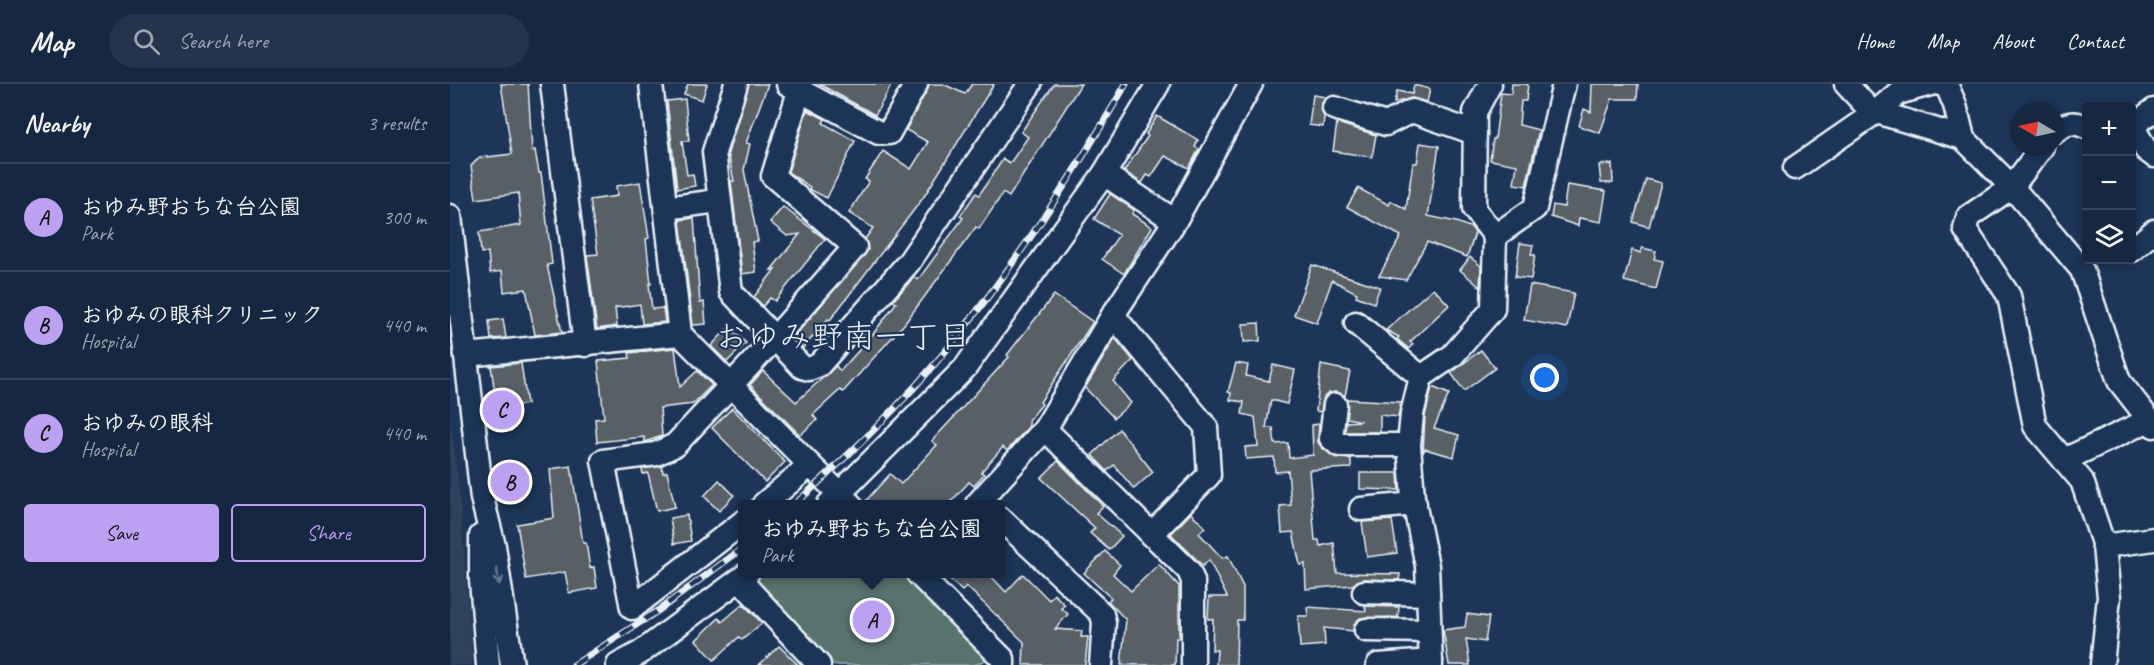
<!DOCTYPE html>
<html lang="en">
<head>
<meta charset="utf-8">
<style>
  body { margin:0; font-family:Caveat,"Klee One",sans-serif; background:#23344c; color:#f1f3f6 }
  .controls { position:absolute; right:18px; top:18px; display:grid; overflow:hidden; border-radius:6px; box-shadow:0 3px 9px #0003 }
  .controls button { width:54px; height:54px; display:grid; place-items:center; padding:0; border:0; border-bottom:2px solid #35445a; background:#162841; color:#f1f3f6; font:30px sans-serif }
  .compass { position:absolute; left:1560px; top:18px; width:54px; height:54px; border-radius:50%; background:#162841; box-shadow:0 3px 9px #0003; rotate:279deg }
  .you { position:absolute; left:1095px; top:294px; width:21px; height:21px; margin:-15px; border:4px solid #fff; border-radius:50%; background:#1a73e8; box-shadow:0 0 0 9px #1a73e833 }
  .badge { display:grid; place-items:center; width:39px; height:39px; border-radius:50%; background:#bca0f2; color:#111; font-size:20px; font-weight:700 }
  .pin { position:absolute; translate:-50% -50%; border:3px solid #fff; box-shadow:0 2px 6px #0006 }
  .popup { position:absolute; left:288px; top:416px; width:267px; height:78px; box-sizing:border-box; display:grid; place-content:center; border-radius:6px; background:#162841; filter:drop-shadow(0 2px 4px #0005); font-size:20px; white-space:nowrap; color:#9ea6b1 }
  .popup b { font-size:22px; color:#f1f3f6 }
  .popup::after { content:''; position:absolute; left:50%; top:100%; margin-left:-12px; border:12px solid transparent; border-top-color:#162841 }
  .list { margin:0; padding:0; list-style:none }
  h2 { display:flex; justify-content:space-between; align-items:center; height:78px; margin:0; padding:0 24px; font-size:26px }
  h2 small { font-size:20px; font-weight:400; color:#9ea6b1 }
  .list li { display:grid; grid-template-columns:39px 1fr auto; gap:18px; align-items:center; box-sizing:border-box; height:108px; padding:0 24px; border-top:2px solid #35445a }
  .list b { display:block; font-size:22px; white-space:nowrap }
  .list p { margin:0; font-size:20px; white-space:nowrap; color:#9ea6b1 }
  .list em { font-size:20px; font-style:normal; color:#9ea6b1 }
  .actions { display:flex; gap:12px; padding:18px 24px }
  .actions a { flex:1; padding:14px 0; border:2px solid #bca0f2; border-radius:6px; text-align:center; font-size:21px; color:#bca0f2 }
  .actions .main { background:#bca0f2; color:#111 }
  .icon { flex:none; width:33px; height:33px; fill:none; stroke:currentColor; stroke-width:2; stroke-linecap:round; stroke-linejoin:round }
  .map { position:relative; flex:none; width:1704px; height:581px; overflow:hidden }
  header { display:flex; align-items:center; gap:36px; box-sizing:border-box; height:84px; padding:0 30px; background:#162841; border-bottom:2px solid #35445a }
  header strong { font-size:28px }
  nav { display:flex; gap:33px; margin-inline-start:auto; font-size:21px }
  .search { width:420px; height:54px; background:#23344c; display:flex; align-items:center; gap:15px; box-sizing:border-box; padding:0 21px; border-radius:33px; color:#9ea6b1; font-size:22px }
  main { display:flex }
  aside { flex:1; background:#162841 }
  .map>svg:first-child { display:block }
  .built { fill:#2f425b }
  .green { fill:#58726e; stroke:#a0b2b3; stroke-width:1.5 }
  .building { fill:#595f65; stroke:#e8f1f8; stroke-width:1.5 }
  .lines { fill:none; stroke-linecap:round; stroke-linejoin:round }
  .minor-casing { stroke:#e8f1f8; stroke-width:27 }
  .minor { stroke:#1d3557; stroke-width:22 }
  .rail-casing { stroke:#e8f1f8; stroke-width:7 }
  .rail { stroke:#1d3557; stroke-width:4.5; stroke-dasharray:14; stroke-linecap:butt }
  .oneway { stroke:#64778f }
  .labels { text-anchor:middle; stroke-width:4.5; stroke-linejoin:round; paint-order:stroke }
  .neighbourhood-label { font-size:32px; fill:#e8f1f8; stroke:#1d3557 }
</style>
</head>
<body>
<header>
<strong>Map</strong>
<div class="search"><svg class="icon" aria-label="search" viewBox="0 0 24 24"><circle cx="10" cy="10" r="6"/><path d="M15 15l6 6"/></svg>Search here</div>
<nav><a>Home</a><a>Map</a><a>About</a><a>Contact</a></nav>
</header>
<main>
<aside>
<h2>Nearby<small>3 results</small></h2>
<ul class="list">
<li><span class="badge">A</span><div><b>おゆみ野おちな台公園</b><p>Park</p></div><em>300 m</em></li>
<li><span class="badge">B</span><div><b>おゆみの眼科クリニック</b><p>Hospital</p></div><em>440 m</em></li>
<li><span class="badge">C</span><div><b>おゆみの眼科</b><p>Hospital</p></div><em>440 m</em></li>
</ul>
<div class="actions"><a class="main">Save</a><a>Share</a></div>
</aside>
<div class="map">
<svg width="1704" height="581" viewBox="0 0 1704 581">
  <rect width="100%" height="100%" fill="#1d3557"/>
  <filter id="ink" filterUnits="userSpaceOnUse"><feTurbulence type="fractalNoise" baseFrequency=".0167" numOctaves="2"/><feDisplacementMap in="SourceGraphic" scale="12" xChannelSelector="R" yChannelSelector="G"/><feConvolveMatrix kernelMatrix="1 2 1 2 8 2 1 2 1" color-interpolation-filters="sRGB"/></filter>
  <g filter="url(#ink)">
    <!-- built -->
    <path class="built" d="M0,330L9,407L23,581H0Z"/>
    <!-- green -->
    <path class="green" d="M313,490H462L545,572L524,581H378L301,500Z"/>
    <!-- building -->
    <g class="building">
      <path d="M51,0H78L82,67L85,66L89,89H91L102,180L97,181L112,248L85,251L76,205L54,208L52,187L40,189L38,168L31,169L29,148L71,141L68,109L26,115L21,82L29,74L62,70Z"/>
      <path d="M238,0H257L252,16L234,10Z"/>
      <path d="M299,0H318L296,59L300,60L294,86L308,157L302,158L306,188L292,190L281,97H284L278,69Z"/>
      <path d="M369,0H442L425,31Z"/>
      <path d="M479,0H493L515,10L522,0H544L473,114L380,236L378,235L353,264L343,254L418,166L415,155L423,144L399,129L419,97L415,95L433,67L461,85L478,58L456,46Z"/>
      <path d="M604,0H631L559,113L553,109L529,145L526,143L455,239L393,308L390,306L363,331L367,336L350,351L300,301L313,287L346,318L386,282L390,287L411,264L406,260L416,250L420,254L446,219L443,217L464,193L468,196L513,134L510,132L526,109L529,111L553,75L560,79L578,53L571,48Z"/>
      <path d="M1062,0H1078L1076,17H1071L1069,41L1089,46L1076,102L1064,100L1067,81L1040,76L1043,55H1045L1051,9L1061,10Z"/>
      <path d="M1142,0H1188L1187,15H1162L1150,49L1129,42L1134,25L1141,28Z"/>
      <path d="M964,1L980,5L977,18L962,14L944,19L947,7L962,10Z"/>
      <path d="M863,11L876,13L871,21L874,33L873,43L859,41Z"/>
      <path d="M235,15L239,57H232L237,91L243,90L245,102L227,105L217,17Z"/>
      <path d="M357,26L375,35L373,39L405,57L377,114L359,105L360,103L338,88Z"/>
      <path d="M707,32L748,56L745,63L749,65L739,84L715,72L701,93L697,91L692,99L674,87L698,52L696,50Z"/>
      <path d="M887,39L926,51L922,73L883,67Z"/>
      <path d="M970,59L989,62L978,132L1006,138L1022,144L1025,149L1017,173L977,158L956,196L929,192L951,152L897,123L908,104L939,121L941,117L956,125L963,79H967Z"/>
      <path d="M1162,80L1163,99H1151L1149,81Z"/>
      <path d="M1196,95L1211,99L1199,143L1183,138Z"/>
      <path d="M190,98L199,154L196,155L201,200H199L202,225L213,224L215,238L192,240L190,220L165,224L167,242L147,245L137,171L148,170L140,116L167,112L166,102Z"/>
      <path d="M1117,101L1156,107L1151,138L1129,134L1128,142L1101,133L1103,121L1114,123Z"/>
      <path d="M660,110L684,126L682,130L702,143L674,190L652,175L669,151L644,135Z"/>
      <path d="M333,123L375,155L325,217L320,214L313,222L304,213L325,185L321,186L350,150L337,152L320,138Z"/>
      <path d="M244,134L250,219L254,218L256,240L243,241L230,136Z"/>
      <path d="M1070,159L1083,161L1081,171H1085L1081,195L1065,193Z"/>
      <path d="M1192,164L1206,167L1204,175L1213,177L1206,205L1174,197L1182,166L1191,169Z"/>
      <path d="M1020,173L1031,182L1030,203L1010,186Z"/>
      <path d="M862,181L930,203L924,219L906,212L907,209L882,196L867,239L844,231Z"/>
      <path d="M1080,201L1124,209L1117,244L1074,236Z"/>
      <path d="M983,204L999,221L960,258L963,260L959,265L947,255L949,253L936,246Z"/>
      <path d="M604,211L643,238L590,318L592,320L579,336V342L557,367L553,363L531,388L534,390L524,402L519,398L499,420H413L440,390L451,400L487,361L482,357L559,273L557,271Z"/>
      <path d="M53,235L56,254L41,255L39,237Z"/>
      <path d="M809,239L810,257L794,258L793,240Z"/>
      <path d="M279,243L296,259L277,278L261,262Z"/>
      <path d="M665,254L683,276L663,297L681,319L664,334L635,304Z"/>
      <path d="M225,264L230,303L247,287L262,301L243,320L210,324L212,352L195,358L194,353L147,358L145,335L154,334L148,277L180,274L179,269Z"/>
      <path d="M1031,266L1045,284L1014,307L1001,289Z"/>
      <path d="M71,279L77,320L47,324L41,282Z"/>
      <path d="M786,279L798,281L796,292L819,297L823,281L845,286L837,320L821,316L816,344H823L825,360L838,359L839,374L863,371L862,341L869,340L868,358L872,364L888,374L901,375V384L859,386L865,456H869L870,462L884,459L887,489L950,490L949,496L914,495L902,501L856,505L855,480L850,481L843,448L832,449L830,422L841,421L838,387L825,388L824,373L796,375L795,363L808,362L805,333L792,330L794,318L780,316L781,309L778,308Z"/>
      <path d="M871,281L900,287L895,312L887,308L879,309L874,313L871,328L866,327Z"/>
      <path d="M982,303L999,310L984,344L1009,351L1004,373L975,365L973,369L975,332Z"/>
      <path d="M897,315L951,318L948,333L930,331V348H895L896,338L911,337L897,334Z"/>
      <path d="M282,324L335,378L315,398L262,344Z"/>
      <path d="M669,345L703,388L684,405L664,381L657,387L642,371Z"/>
      <path d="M608,377L653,422L646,429L672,452L659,466L640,449L645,444L591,394Z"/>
      <path d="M121,382L133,459H136L140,484L144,483L147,504L119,509L115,488L76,495L67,440L104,434L100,385Z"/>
      <path d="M212,382L213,389L217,388L225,423L207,427L198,389L193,390L192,385Z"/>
      <path d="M910,389H948L949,406L910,405Z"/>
      <path d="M269,396L284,411L269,427L254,412Z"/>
      <path d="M741,429L755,443L749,449L772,474L778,472L793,503V536H787L786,581H766L767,566H762L763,535H758L759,513H777L759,476L753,482L721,450Z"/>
      <path d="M237,431L241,457L224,460L220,434Z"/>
      <path d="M942,436L947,469L917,473L912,438Z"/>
      <path d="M655,467L670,481L663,490L681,507L709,480L729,502V554H726L725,581H671L676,536L658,517L661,514L634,489Z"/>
      <path d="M493,489H538L556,508L573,490L599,516L604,510L615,521L611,524L618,530L605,545L632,547L631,553H638L635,581H573L574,558L516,502L512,507Z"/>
      <path d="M293,520L312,539L292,556L289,553L264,576L246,556L269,534L272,538Z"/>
      <path d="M915,522L949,523L948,533L910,534L904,540L903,547L874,544L875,561L850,563L848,532H858L857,523L916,527Z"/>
      <path d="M1017,530L1039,533L1035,558L1016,555L1020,581H999L993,546L1015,543Z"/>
      <path d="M329,562L348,581H309Z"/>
    </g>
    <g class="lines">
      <!-- minor casing -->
      <g class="minor-casing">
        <g id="minor">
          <path d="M102,0L135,261"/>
          <path d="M201,0L230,250L360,381L314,420"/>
          <path d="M286,0L264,68L281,208L352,283L359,285L369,281L459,178L580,0"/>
          <path d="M338,0L429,49H439L466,0"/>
          <path d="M1040,0L1025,28L1024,125L1045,152"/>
          <path d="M1396,0L1420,26L1513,54L1562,103L1632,186L1669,297L1704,342"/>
          <path d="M1490,0L1497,2L1505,21L1513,54"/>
          <path d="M884,24L936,40L962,27L1025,49"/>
          <path d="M1682,41L1696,66L1704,72"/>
          <path d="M1682,42L1704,26"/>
          <path d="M1605,47C1617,39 1623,37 1636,43"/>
          <path d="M1592,63L1562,103L1518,133L1515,145L1559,212L1585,342L1632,397L1654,462L1659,513L1652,581"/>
          <path d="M1345,84L1426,28L1448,9L1481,0"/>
          <path d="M654,90L725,137"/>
          <path d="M216,124L268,117"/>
          <path d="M0,132L32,414L44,462L62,581"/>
          <path d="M1682,166L1704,147"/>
          <path d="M663,231L756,343L759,391L701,451"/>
          <path d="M906,239L971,293"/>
          <path d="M16,271L230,250"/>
          <path d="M885,321L881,354L889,361H959"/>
          <path d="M595,345L739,487L743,497V581"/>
          <path d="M1614,376L1699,336"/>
          <path d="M360,381L400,420"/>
          <path d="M379,420L515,284L654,90L708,0"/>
          <path d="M527,420L595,345L663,231L725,137L801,0"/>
          <path d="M911,425L965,420"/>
          <path d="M551,435L652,530L654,539L651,581"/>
          <path d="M293,438L182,524L153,377L206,370L225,361L325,254L405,163L323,92L350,4"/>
          <path d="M31,452V496L38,581"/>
          <path d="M1654,462L1704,455"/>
          <path d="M468,490L553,575V581"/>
          <path d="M290,496L369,581"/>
          <path d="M914,508L978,510"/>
          <path d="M916,546L979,547"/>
          <path d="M168,581L190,569L297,490"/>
          <path d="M928,581L981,577"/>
          <path d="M981,581L977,482L963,413L959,361L962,330L971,293L1002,272L1043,225L1045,152L1085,124L1114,0"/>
        </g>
      </g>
      <!-- minor -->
      <use href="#minor" class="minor"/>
      <!-- rail casing -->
      <g class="rail-casing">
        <g id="rail">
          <path d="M345,420C399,371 452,321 498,264C565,182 623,92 676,0"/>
          <path d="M124,581L209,526L293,464"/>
        </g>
      </g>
      <!-- rail -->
      <use href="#rail" class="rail"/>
    </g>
    <!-- one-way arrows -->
    <defs><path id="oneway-shaft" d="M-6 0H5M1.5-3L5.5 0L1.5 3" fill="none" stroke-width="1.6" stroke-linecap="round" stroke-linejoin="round" transform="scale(1.5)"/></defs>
    <use class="oneway" href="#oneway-shaft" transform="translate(48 492) rotate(81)"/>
  </g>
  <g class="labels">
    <!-- neighbourhood labels -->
    <g class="neighbourhood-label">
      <text x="393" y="263">おゆみ野南一丁目</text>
    </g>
  </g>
</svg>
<div class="controls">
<button>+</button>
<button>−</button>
<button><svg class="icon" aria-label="layers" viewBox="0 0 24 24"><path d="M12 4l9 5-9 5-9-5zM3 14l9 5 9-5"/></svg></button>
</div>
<svg class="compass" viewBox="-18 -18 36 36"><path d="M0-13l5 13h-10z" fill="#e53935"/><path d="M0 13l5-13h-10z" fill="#9ea6b1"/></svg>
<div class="you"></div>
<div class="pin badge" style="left:422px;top:536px">A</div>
<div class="popup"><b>おゆみ野おちな台公園</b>Park</div>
<div class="pin badge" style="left:60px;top:398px">B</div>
<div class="pin badge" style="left:52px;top:326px">C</div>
</div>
</main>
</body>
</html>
